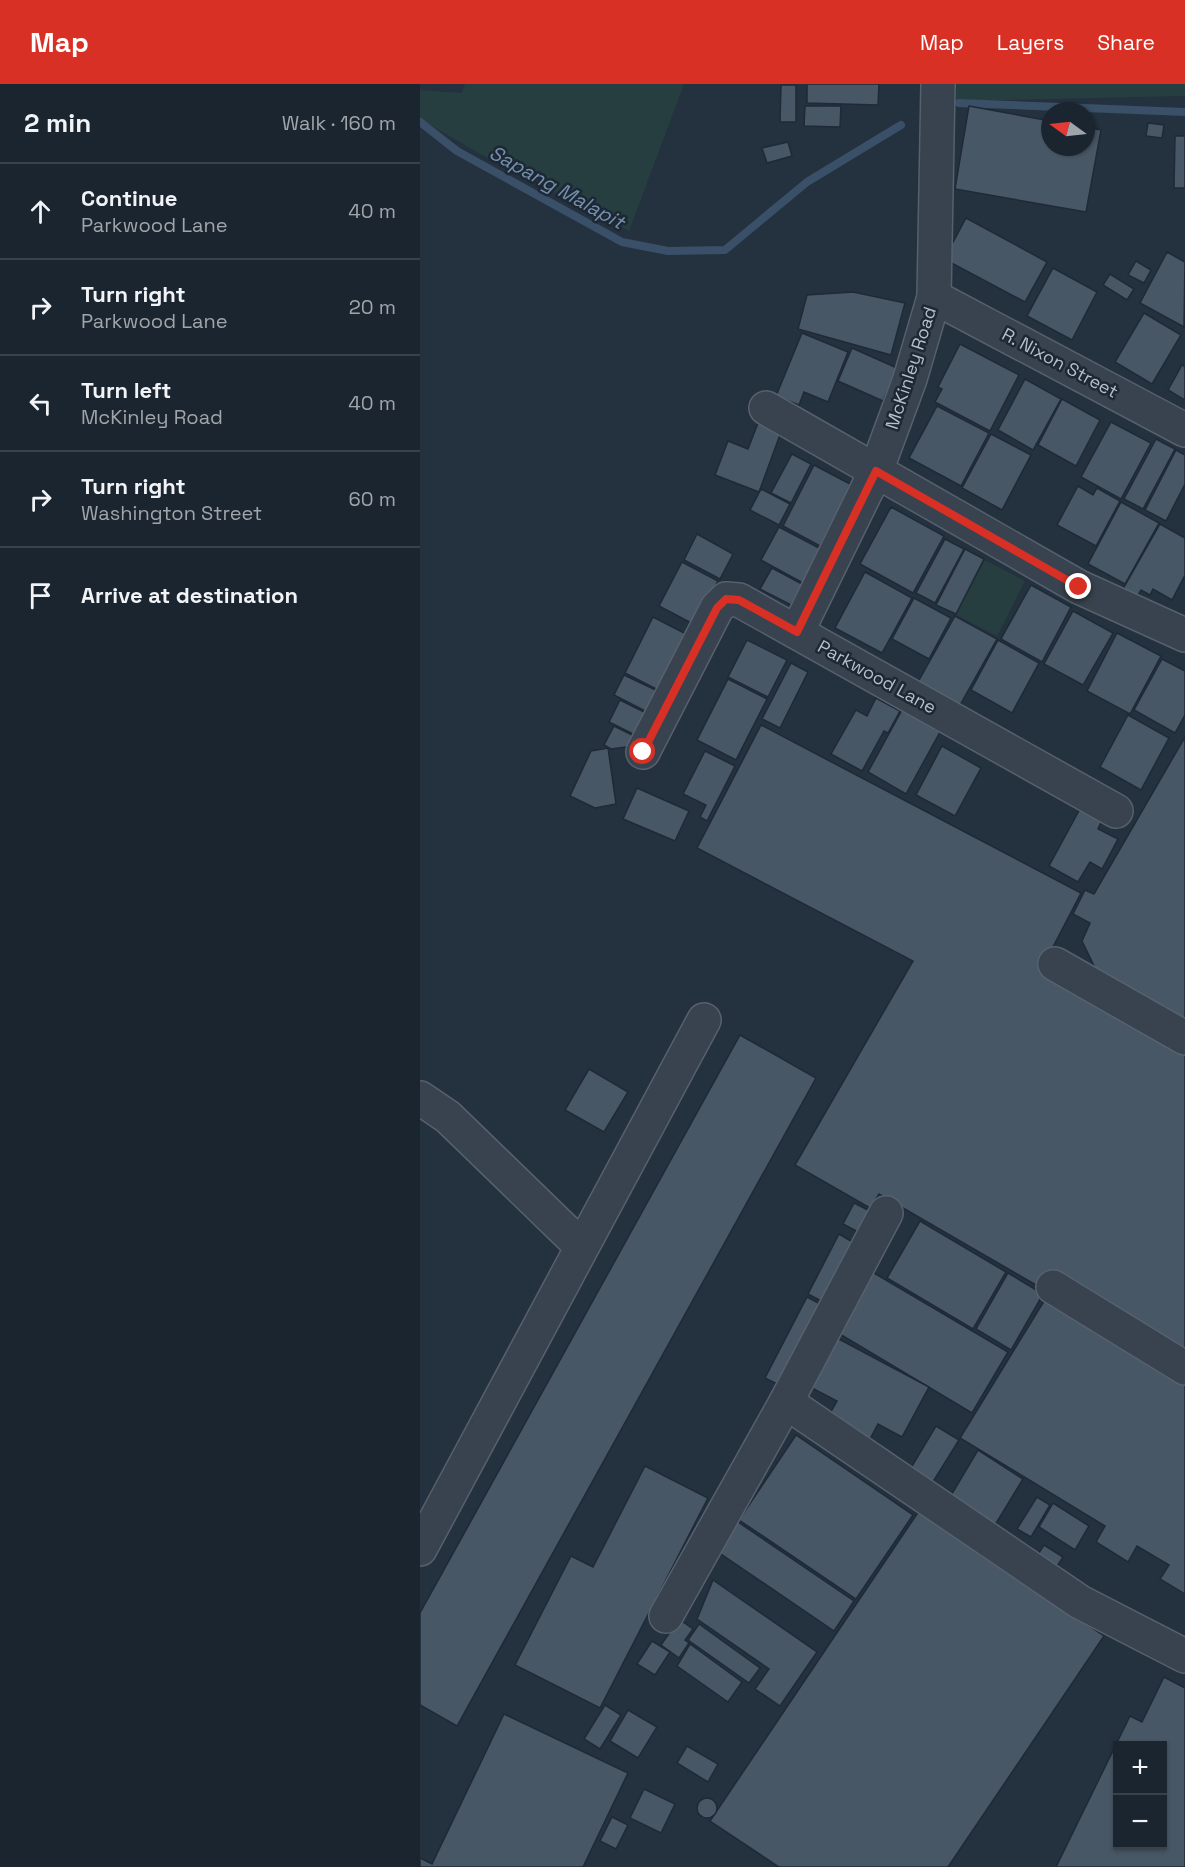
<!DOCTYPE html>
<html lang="en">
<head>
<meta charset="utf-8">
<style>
  body { margin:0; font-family:"Space Grotesk",sans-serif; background:#28313b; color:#f1f3f6 }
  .controls { position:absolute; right:18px; bottom:18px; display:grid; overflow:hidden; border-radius:0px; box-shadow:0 2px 4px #0004 }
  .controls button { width:54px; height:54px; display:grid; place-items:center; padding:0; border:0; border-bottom:2px solid #39424b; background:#1b252f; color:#f1f3f6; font:30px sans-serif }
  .compass { position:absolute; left:621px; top:18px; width:54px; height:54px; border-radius:50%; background:#1b252f; box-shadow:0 2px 4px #0004; rotate:285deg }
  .stop { position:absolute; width:18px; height:18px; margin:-14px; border:4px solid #d93025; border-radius:50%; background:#fff }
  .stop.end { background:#d93025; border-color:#fff; box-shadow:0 2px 6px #0008 }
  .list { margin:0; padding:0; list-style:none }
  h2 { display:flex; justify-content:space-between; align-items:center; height:78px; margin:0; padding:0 24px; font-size:26px }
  h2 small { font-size:20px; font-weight:400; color:#a0a5aa }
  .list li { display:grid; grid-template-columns:39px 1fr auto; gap:18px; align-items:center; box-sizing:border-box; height:96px; padding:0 24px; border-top:2px solid #39424b }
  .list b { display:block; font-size:22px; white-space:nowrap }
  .list p { margin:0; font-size:20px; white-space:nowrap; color:#a0a5aa }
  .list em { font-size:20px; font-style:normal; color:#a0a5aa }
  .icon { flex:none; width:33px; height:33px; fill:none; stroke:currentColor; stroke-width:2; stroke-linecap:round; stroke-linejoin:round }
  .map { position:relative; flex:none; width:765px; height:1783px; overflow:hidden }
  header { display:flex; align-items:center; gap:36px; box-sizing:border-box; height:84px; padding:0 30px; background:#d93025; color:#fff }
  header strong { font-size:28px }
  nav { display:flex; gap:33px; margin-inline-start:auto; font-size:21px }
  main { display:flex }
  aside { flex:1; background:#1b252f }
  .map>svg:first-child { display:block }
  .green { fill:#263e40 }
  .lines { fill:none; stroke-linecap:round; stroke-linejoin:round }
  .stream { stroke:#3a5068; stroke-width:8 }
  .building { fill:#485765; stroke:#1f2a36; stroke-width:1.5; fill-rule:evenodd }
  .minor-casing { stroke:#56616d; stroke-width:36 }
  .minor { stroke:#39434f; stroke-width:33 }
  .route { stroke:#d93025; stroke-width:8 }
  .labels { text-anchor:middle; stroke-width:5; stroke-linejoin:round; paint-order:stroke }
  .street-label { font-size:18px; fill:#b5beca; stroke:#1d2834 }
  .water-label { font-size:20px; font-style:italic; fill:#7590ad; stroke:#1d2834 }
</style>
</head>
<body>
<header>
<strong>Map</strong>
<nav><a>Map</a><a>Layers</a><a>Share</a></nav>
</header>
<main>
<aside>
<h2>2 min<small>Walk · 160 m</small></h2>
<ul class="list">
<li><svg class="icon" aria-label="ahead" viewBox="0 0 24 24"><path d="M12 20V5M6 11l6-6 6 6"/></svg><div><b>Continue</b><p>Parkwood Lane</p></div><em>40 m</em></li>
<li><svg class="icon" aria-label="right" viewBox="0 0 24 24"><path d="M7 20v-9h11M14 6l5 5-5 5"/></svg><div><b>Turn right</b><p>Parkwood Lane</p></div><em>20 m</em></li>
<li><svg class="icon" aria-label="left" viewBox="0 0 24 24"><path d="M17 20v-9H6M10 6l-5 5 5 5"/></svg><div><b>Turn left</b><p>McKinley Road</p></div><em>40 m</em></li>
<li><svg class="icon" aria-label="right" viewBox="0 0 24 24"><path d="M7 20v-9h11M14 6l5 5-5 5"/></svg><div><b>Turn right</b><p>Washington Street</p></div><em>60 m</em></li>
<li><svg class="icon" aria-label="arrive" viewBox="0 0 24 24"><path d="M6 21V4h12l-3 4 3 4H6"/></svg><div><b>Arrive at destination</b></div></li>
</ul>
</aside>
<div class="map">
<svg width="765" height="1783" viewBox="0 0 765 1783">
  <rect width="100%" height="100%" fill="#24313f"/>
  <!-- green -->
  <g class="green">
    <path d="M45,0H264L209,147L57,68L0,35V6L42,9Z"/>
    <path d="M535,0H765V12L536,17Z"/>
    <path d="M565,476L605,497L577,552L536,531Z"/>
  </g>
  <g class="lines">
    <!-- stream -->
    <g class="stream">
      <path d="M539,19L765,28"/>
      <path d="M0,38L37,67L202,158L248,167L305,166L387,98L481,41"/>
    </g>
  </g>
  <!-- building -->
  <g class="building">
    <path d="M387,0H459L458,21L387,19Z"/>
    <path d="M361,1H376V38H360Z"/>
    <path d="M385,22H421L420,43L384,42Z"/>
    <path d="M549,22L630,37V63H666V43L681,46L666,128L535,105Z"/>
    <path d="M728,39L744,41L742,54L726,52Z"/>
    <path d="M755,52H765V104H754Z"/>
    <path d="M368,58L372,72L347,79L342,64Z"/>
    <path d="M546,134L627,178L605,218L524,175Z"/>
    <path d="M747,168L765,178L764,243L720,219Z"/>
    <path d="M716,177L731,186L724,199L708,191Z"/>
    <path d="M633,184L677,208L652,256L607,232Z"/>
    <path d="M690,190L714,205L707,216L683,201Z"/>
    <path d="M433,208L485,219L471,271L378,245L387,211Z"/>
    <path d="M724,229L761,251L732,300L695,278Z"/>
    <path d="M382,249L428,268L408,318L384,308L379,321L356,312Z"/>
    <path d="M540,260L599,291L570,347L515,318L522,305L518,303Z"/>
    <path d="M432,264L477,284L463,317L418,297Z"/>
    <path d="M762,281L765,283V316L748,306Z"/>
    <path d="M605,295L641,315L613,366L578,346Z"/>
    <path d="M642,315L680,336L656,382L618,361Z"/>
    <path d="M517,322L569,349L541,402L489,374Z"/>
    <path d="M691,338L731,359L701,415L661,393Z"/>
    <path d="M338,339L361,348L339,408L295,391L308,357L328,365Z"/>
    <path d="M571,350L611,371L582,426L542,404Z"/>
    <path d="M736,355L755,365L723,425L704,415Z"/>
    <path d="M756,366L765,371V400L746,437L725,426Z"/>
    <path d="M372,370L391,380L371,419L351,409Z"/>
    <path d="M394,381L432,401L400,462L363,442Z"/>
    <path d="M658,402L673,411L677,404L700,417L676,462L637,441Z"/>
    <path d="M341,405L370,420L359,441L330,426Z"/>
    <path d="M701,418L739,439L705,500L668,480Z"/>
    <path d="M471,423L524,452L493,509L440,480Z"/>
    <path d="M740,440L765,454V491L752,516L733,505L730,511L721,506L717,513L703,505Z"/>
    <path d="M359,443L401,465L383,499L341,476Z"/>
    <path d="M277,450L313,470L300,495L264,476Z"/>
    <path d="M525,455L544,465L515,519L496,509Z"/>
    <path d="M545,465L564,475L536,530L516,521Z"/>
    <path d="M262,478L298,497L275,541L239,522Z"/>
    <path d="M352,484L382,500L371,521L340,505Z"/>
    <path d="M445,488L492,514L462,569L415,544Z"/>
    <path d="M611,501L651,523L622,578L581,555Z"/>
    <path d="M494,514L531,534L509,575L472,555Z"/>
    <path d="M653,527L693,549L663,601L624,580Z"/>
    <path d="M535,532L577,555L540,621L498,598Z"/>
    <path d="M233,533L270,552L242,608L205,589Z"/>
    <path d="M697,549L741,572L710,630L667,607Z"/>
    <path d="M327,556L367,576L348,613L308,593Z"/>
    <path d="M578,556L619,579L592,629L551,606Z"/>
    <path d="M742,575L765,587V631L755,649L714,626Z"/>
    <path d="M371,579L388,588L360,644L342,635Z"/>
    <path d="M204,591L242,609L231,630L194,611Z"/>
    <path d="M308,595L347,615L316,676L277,656Z"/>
    <path d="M456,614L480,627L468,649L464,647L442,687L411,670L436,626L447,632Z"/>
    <path d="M200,616L230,631L219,653L189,638Z"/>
    <path d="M482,626L520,648L486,710L448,688Z"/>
    <path d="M708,631L749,654L721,706L680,683Z"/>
    <path d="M341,641L661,809L621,886L765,969V1268L623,1205L459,1110L450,1124L375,1081L493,877L277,764Z"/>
    <path d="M194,642L218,654L214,662L191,665L184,661Z"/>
    <path d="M765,653V938L677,888L662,857L670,839L653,830L665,806L674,810Z"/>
    <path d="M522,662L561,684L535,732L496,711Z"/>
    <path d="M188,664L196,720L175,724L150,712L171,667Z"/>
    <path d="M285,667L315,682L287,737L280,733L286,721L263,710Z"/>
    <path d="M217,704L269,727L255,757L203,735Z"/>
    <path d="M661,723L683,734L678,745L698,755L682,785L670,778L658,798L629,782Z"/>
    <path d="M320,951L396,994L37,1642L0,1621V1529Z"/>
    <path d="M169,985L208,1008L184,1048L145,1026Z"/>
    <path d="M434,1119L452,1128L440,1149L423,1140Z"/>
    <path d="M500,1137L586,1188L553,1245L467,1194Z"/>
    <path d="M419,1150L436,1160L405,1219L388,1210Z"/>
    <path d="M449,1186L588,1268L552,1329L413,1246Z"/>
    <path d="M588,1189L623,1210L591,1266L556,1245Z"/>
    <path d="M629,1209L765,1293V1510L740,1495L749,1481L717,1462L708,1478L676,1458L685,1442L540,1354Z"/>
    <path d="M387,1213L404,1222L361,1302L345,1294Z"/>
    <path d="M417,1254L509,1303L482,1353L458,1340L450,1355L408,1333L417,1317L390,1303Z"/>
    <path d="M516,1342L539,1356L511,1401L489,1387Z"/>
    <path d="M376,1351L493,1431L436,1515L319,1436Z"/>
    <path d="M558,1366L603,1395L575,1441L530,1413Z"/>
    <path d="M225,1382L288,1414L180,1624L95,1581L151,1472L173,1483Z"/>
    <path d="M617,1413L630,1421L611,1453L597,1445Z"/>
    <path d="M633,1419L669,1442L655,1466L619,1443Z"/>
    <path d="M499,1427L684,1552L528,1783H359L290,1737Z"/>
    <path d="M318,1438L434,1517L414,1547L298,1468Z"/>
    <path d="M624,1461L643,1473L634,1487L615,1475Z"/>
    <path d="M293,1496L397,1568L360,1622L335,1605L349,1585L277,1535Z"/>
    <path d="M259,1535L273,1545L265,1556L269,1559L259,1574L241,1561Z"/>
    <path d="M279,1540L340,1584L329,1599L268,1556Z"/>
    <path d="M232,1557L250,1568L235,1591L217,1580Z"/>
    <path d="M270,1560L322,1598L308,1618L257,1582Z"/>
    <path d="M744,1593L765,1604V1783H636L710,1632L722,1638ZM698,1662H742V1760H698Z"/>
    <path d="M185,1621L201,1631L180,1665L164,1655Z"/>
    <path d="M208,1626L237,1643L218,1674L190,1657Z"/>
    <path d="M84,1630L208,1689L163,1783H0V1774L12,1780Z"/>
    <path d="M267,1662L298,1680L288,1698L257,1679Z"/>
    <path d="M224,1705L255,1720L241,1749L210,1734Z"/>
    <circle cx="287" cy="1724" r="10"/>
    <path d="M192,1733L208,1741L196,1765L180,1757Z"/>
  </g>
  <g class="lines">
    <!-- minor casing -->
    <g class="minor-casing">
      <g id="minor">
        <path d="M514,213L765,346"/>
        <path d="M346,324L659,503L765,551"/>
        <path d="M377,548L456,387L490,295L514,213L518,0"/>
        <path d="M223,668L297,524L306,515L319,516L696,727"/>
        <path d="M635,880L765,954"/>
        <path d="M0,1014L28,1033L161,1162"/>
        <path d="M633,1203L765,1284"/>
        <path d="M366,1318L660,1518L765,1572"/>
        <path d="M0,1465L284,936"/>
        <path d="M246,1532L366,1318L466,1129"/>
      </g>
    </g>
    <!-- minor -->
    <use href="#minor" class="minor"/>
  </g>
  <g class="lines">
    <!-- route -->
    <path class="route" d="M223,668L297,524L306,515L319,516L377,548L456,387L659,503"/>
  </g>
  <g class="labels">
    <!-- street labels -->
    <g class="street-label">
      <text transform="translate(640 279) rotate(28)" y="6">R. Nixon Street</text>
      <text transform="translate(491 284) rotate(-72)" y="6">McKinley Road</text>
      <text transform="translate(457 593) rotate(29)" y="6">Parkwood Lane</text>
    </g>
    <!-- water labels -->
    <g class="water-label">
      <text transform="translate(137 103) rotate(29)" y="7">Sapang Malapit</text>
    </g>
  </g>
</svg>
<div class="controls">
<button>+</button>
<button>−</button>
</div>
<svg class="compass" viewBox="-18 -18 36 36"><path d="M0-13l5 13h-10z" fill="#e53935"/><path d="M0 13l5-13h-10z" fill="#a0a5aa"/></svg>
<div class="stop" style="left:223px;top:668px"></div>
<div class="stop end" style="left:659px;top:503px"></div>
</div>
</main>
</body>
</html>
